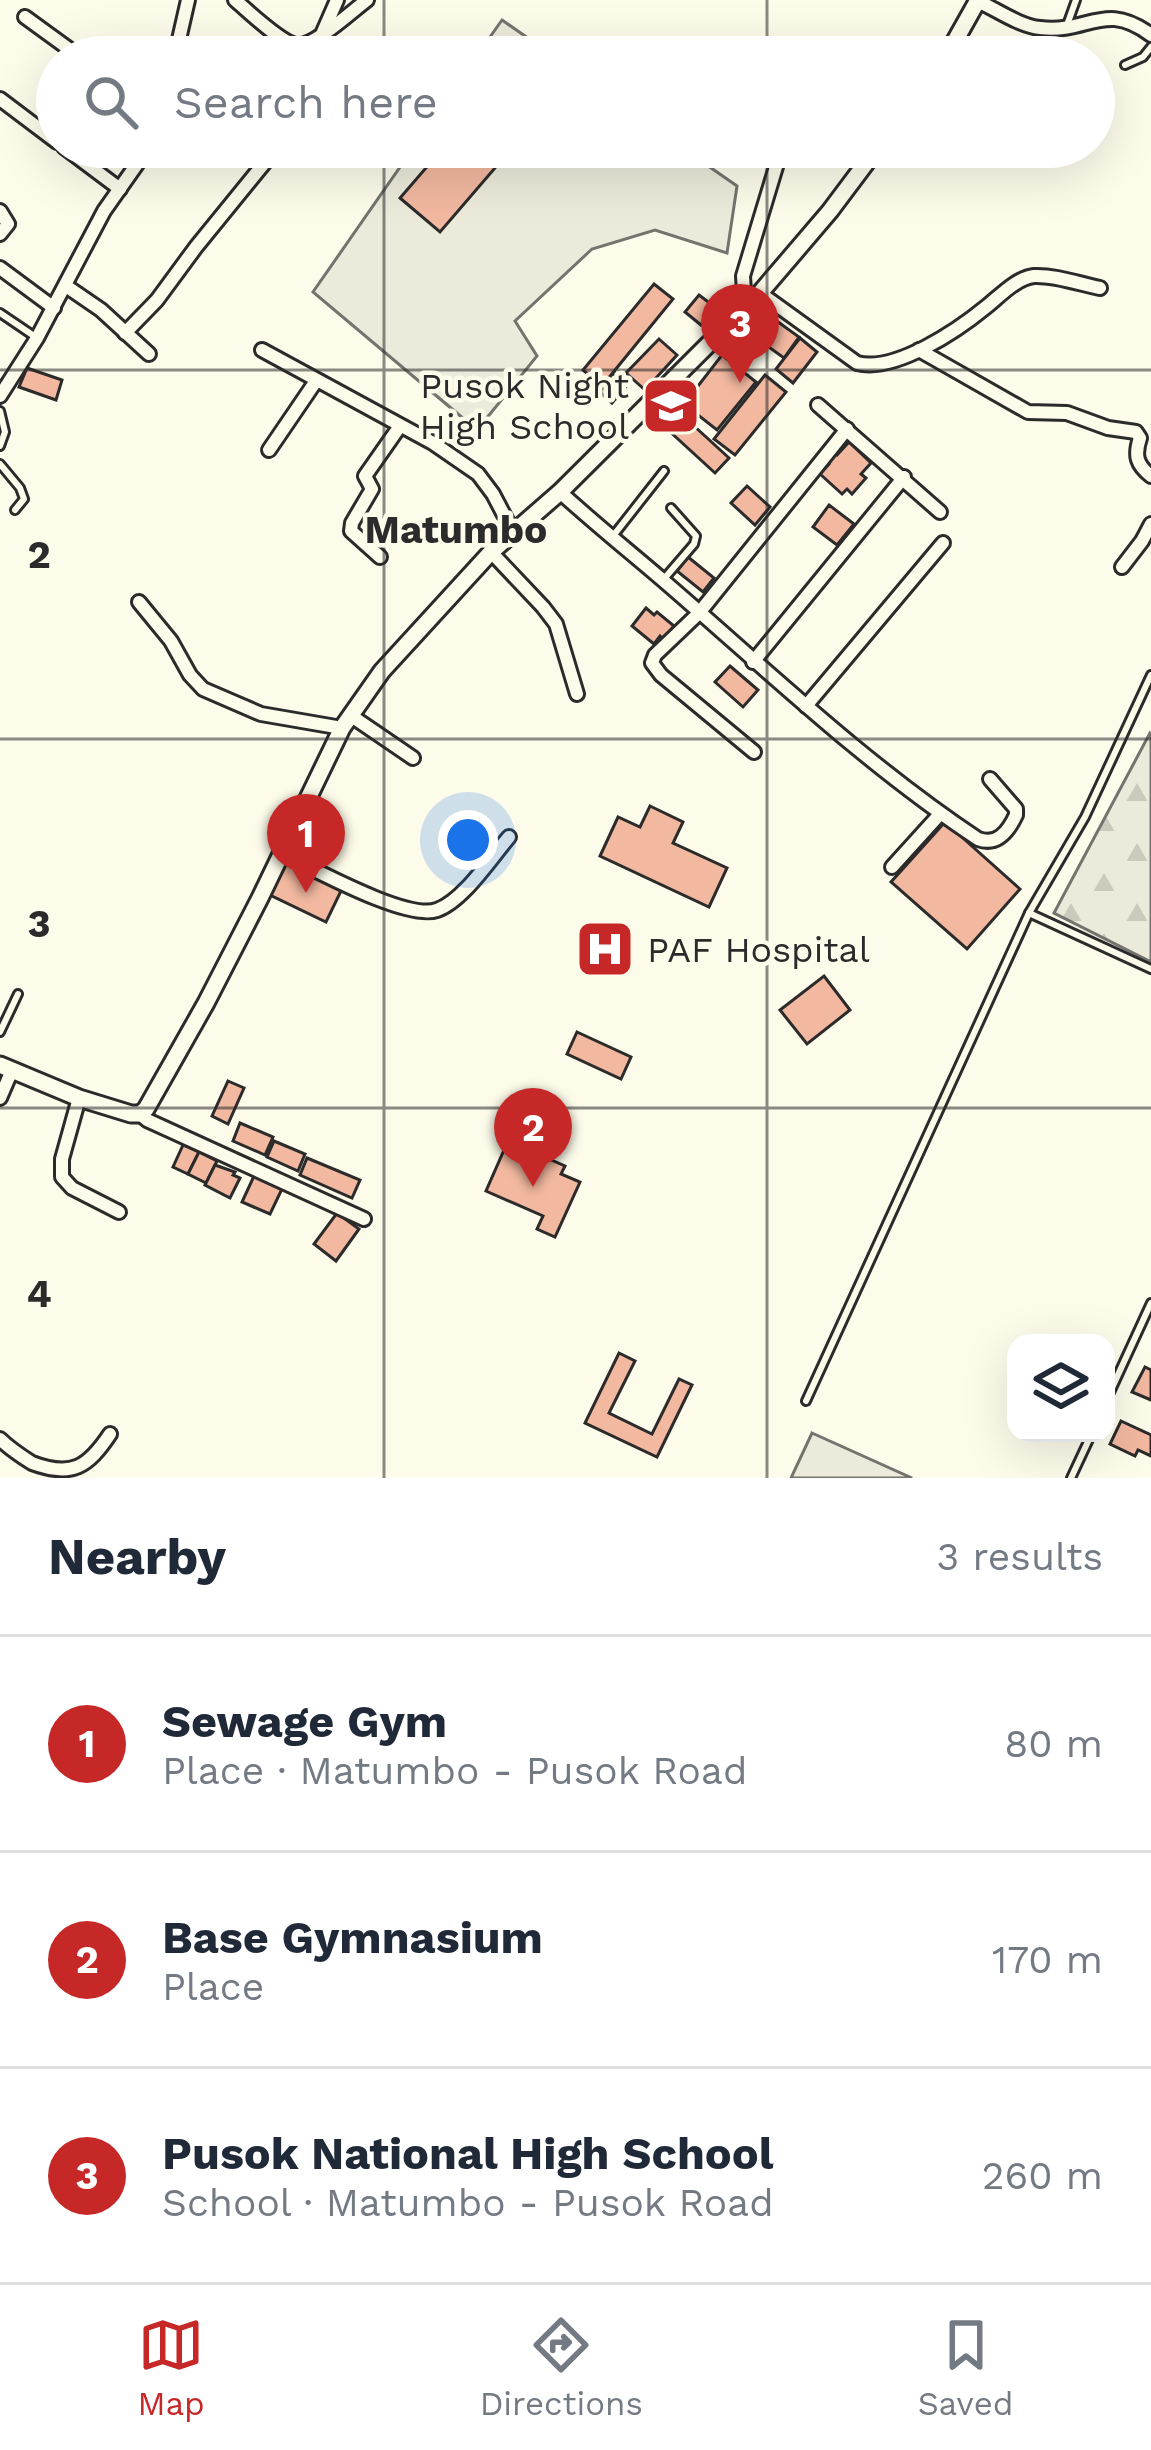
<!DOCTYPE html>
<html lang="en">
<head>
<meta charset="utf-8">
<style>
  body { margin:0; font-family:"Work Sans",sans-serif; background:#f2f2f3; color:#1f2937 }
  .controls { position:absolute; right:36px; bottom:36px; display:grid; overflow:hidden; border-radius:24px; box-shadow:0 12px 48px #0002 }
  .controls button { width:108px; height:108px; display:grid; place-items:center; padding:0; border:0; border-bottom:3px solid #e0e1e3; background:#fff; color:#1f2937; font:60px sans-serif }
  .you { position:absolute; left:468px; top:840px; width:42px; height:42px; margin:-30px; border:9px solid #fff; border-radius:50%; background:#1a73e8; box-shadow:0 0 0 18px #1a73e833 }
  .badge { display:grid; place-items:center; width:78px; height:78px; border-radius:50%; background:#c62828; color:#fff; font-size:39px; font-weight:700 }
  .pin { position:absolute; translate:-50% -99px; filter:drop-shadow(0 3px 6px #0008) }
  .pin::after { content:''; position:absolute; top:63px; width:42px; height:36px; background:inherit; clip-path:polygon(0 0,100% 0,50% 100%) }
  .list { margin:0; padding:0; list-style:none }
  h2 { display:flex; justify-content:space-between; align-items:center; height:156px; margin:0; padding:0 48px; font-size:51px }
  h2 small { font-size:39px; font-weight:400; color:#747a83 }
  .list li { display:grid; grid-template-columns:78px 1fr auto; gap:36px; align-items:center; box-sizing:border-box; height:216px; padding:0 48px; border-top:3px solid #e0e1e3 }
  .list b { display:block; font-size:45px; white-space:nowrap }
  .list p { margin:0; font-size:39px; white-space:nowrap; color:#747a83 }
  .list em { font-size:39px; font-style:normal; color:#747a83 }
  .icon { flex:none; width:66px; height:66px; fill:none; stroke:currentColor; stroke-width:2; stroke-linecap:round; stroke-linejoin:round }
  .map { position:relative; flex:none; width:1151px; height:1478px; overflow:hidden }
  .search { position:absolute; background:#fff; box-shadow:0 12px 48px #0002; left:36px; right:36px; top:36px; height:132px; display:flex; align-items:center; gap:30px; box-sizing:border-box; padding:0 42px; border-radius:66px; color:#747a83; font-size:45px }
  .sheet { height:804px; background:#fff }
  nav { display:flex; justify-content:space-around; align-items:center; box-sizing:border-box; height:168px; border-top:3px solid #e0e1e3; background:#fff; font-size:33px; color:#747a83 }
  nav a { display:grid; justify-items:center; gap:6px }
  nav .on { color:#c62828 }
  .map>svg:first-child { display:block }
  .grass { fill:#ecebdb; stroke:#74746e; stroke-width:3 }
  .forest { fill:url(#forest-firs); stroke:#74746e; stroke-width:3 }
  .building { fill:#f2b8a0; stroke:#2b2b2b; stroke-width:3 }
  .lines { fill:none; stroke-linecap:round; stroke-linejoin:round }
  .service-casing { stroke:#2b2b2b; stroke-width:12 }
  .minor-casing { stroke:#2b2b2b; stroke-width:18 }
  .tertiary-casing { stroke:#2b2b2b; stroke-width:21 }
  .service { stroke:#fdfbea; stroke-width:6 }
  .minor { stroke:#fdfbea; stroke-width:12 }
  .tertiary { stroke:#fdfbea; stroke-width:15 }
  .grid { fill:none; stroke:#2b2b2b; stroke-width:3; stroke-opacity:0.55 }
  .labels { text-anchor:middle; stroke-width:9; stroke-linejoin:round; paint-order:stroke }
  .poi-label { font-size:36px; fill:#2b2b2b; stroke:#fdfbea; text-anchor:end }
  .neighbourhood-label { font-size:39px; font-weight:bold; fill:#2b2b2b; stroke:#fdfbea }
  .grid-label { font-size:39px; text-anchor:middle; font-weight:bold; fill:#2b2b2b; stroke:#fdfbea; stroke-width:9; stroke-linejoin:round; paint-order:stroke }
</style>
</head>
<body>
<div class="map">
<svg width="1151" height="1478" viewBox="0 0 1151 1478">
  <defs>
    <pattern id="forest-firs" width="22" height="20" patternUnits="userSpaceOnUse" patternTransform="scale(3)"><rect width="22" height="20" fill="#ecebdb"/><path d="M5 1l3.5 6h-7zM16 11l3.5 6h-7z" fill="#cbcabc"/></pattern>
  </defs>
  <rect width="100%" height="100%" fill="#fdfbea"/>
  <!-- grass -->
  <g class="grass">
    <path d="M502,20L555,57H476Z"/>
    <path d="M414,147H681L737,186L727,253L655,230L592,249L515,321L537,356L477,430L313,292Z"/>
    <path d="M812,1433L912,1478H791Z"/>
  </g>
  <!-- forest -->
  <path class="forest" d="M1150,733L1151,734V962L1054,913Z"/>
  <!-- building -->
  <g class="building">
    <path d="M444,147H513L440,232L400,198Z"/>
    <path d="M654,284L673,299L602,386L583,370Z"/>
    <path d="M699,295L715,307L701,325L685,312Z"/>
    <path d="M760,309L799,337L784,358L745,330Z"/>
    <path d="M800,338L817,352L793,383L776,369Z"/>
    <path d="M659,339L677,355L645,390L626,373Z"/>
    <path d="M722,355L756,382L717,430L684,404Z"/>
    <path d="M27,368L62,380L56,400L19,387Z"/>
    <path d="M615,373L628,384L612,403L600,392Z"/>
    <path d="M765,375L786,392L735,455L714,439Z"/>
    <path d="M681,414L729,458L715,473L667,429Z"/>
    <path d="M849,442L871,463L861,474L866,478L852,494L847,489L842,494L820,474L829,464L825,460L833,452L837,455Z"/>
    <path d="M747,486L770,507L755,525L731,503Z"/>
    <path d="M829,505L854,524L837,545L813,527Z"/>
    <path d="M688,557L714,578L703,592L677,571Z"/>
    <path d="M646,608L654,615L657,612L674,626L663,639L660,636L654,644L632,626Z"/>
    <path d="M730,666L758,690L743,707L715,682Z"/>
    <path d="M650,806L683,822L673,843L727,868L709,907L600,856L618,817L640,827Z"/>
    <path d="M945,822L1020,889L967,949L891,882Z"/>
    <path d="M286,864L341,891L326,922L270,895Z"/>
    <path d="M824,976L850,1010L807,1044L780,1010Z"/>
    <path d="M577,1032L631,1057L621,1079L567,1054Z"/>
    <path d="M228,1081L244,1088L228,1124L212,1116Z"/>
    <path d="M240,1123L273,1137L265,1155L233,1141Z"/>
    <path d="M274,1141L305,1154L298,1171L267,1157Z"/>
    <path d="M508,1141L565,1166L561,1174L580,1182L555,1237L537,1229L543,1216L486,1191Z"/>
    <path d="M183,1145L199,1152L188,1174L173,1167Z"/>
    <path d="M199,1152L217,1161L206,1183L188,1174Z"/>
    <path d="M307,1158L360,1180L352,1198L300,1175Z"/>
    <path d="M215,1165L235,1172L233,1175L240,1178L230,1198L205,1185Z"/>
    <path d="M254,1176L282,1189L270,1214L242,1202Z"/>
    <path d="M337,1213L359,1229L336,1261L314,1244Z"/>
    <path d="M619,1353L635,1361L609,1413L652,1434L679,1379L692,1385L657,1457L585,1423Z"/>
    <path d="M1145,1367L1151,1370V1400L1132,1392Z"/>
    <path d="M1121,1421L1151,1435V1456L1138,1450L1135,1456L1110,1444Z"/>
  </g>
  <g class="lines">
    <!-- service casing -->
    <g class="service-casing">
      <g id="service">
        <path d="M1067,25L1076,0"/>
        <path d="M1125,65L1143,57L1151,47"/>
        <path d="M0,313L34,336"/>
        <path d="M0,411L5,432L0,446"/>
        <path d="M0,464L20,488L24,499L15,510"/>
        <path d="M613,536L664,471"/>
        <path d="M663,580L694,544L696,536L671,508"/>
        <path d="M1029,913L1151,969"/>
        <path d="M0,1032L18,994"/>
        <path d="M806,1401L1029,913L1085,817L1151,675"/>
        <path d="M1106,1401L1151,1303"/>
        <path d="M1071,1478L1092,1433"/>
      </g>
    </g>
    <!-- minor casing -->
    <g class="minor-casing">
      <g id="minor">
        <path d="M235,0C248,11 280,42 296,45C313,48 352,11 367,0"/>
        <path d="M978,1C997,10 1020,26 1040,28C1089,34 1104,0 1151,35"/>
        <path d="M25,17L80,57"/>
        <path d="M323,32L337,0"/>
        <path d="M175,57L188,0"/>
        <path d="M0,99L57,142"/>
        <path d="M64,147L120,189"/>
        <path d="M0,211L8,224L0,234"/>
        <path d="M0,268L54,308"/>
        <path d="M66,286L101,310L149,354"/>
        <path d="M760,293L857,363C895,373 958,330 986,307C1000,296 1016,278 1034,276C1055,275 1080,284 1100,288"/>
        <path d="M749,304L744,292L743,276L782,147"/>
        <path d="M125,333L157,300L196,247L266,161"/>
        <path d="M262,350L433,443L478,474L493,494L513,532"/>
        <path d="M919,350L1028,412L1067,413L1108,428L1136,432L1140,438C1134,456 1137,465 1151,476"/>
        <path d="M0,396L37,338L104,211L149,147"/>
        <path d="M818,405L940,512"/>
        <path d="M269,450L316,381"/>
        <path d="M560,492C594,523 630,552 665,582C767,670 865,764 978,839C997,846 1008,832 1016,815V809L990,779"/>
        <path d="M491,552L543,607L556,624L577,694"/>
        <path d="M380,557L351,531L352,523L372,489L365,476L400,426"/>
        <path d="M1122,567L1142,541L1151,524"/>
        <path d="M139,602L171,641L190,675L203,689L261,714L342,728"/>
        <path d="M753,662L904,477"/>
        <path d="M806,706L943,543"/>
        <path d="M350,715L413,758"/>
        <path d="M754,752L661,675L652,663L655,655L699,613L847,429"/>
        <path d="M280,853C311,867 406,921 437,910C463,901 491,858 509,837"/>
        <path d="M892,867L940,814"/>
        <path d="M0,1098L12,1070"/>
        <path d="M79,1098L62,1159V1177L72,1188L119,1212"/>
        <path d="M140,1114L147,1120L364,1219"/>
        <path d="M0,1439C10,1449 21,1456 32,1463C72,1478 88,1467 110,1434"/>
      </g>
    </g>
    <!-- tertiary casing -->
    <g class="tertiary-casing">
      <g id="tertiary">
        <path d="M946,57L978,0"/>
        <path d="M0,1065L79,1098L131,1114H140L146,1109L206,1003L260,898L342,728L382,671L491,552L560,492L760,293L830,211L878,147"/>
      </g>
    </g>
    <!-- service -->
    <use href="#service" class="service"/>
    <!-- minor -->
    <use href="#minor" class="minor"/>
    <!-- tertiary -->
    <use href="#tertiary" class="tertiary"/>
  </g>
  <!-- grid -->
  <path class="grid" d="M384,0V57M767,0V57M384,147V1478M767,147V1478M0,370H1151M0,739H1151M0,1108H1151"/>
  <!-- icons -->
  <defs>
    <g id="school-square" transform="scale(3)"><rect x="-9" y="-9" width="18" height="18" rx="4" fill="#c62828" stroke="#fdfbea"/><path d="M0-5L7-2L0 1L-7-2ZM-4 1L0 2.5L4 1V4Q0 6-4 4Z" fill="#fff"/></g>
    <g id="hospital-square" transform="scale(3)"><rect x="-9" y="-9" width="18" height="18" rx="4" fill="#c62828" stroke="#fdfbea"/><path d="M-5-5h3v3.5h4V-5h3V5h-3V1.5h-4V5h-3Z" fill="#fff"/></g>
  </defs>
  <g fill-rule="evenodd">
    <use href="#school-square" x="671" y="406"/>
    <use href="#hospital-square" x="605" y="949"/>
  </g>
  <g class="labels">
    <!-- poi labels -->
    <g class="poi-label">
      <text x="629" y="398">Pusok Night<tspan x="629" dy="41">High School</tspan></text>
      <text x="647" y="962" text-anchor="start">PAF Hospital</text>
    </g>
    <!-- neighbourhood labels -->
    <g class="neighbourhood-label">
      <text x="456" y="543">Matumbo</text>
    </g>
  </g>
  <g class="grid-label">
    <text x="39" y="568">2</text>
    <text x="39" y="937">3</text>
    <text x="39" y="1307">4</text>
  </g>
</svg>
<div class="controls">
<button><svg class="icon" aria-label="layers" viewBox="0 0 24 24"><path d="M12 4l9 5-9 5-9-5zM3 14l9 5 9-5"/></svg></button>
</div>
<div class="you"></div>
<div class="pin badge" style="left:306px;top:893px">1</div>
<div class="pin badge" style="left:533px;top:1187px">2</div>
<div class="pin badge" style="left:740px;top:383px">3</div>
<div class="search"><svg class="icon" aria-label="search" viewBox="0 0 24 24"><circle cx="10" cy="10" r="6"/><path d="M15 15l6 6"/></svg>Search here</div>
</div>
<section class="sheet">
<h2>Nearby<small>3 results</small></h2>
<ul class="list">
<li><span class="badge">1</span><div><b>Sewage Gym</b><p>Place · Matumbo - Pusok Road</p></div><em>80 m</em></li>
<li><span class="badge">2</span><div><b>Base Gymnasium</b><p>Place</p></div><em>170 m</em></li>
<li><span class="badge">3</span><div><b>Pusok National High School</b><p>School · Matumbo - Pusok Road</p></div><em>260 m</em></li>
</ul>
</section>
<nav>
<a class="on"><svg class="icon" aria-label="map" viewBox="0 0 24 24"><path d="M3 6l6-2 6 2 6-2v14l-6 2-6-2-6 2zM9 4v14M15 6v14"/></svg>Map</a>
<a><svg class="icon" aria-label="directions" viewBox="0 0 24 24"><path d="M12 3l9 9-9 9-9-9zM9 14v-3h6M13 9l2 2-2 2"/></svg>Directions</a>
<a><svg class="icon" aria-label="saved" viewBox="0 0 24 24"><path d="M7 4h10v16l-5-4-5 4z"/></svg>Saved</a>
</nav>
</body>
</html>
